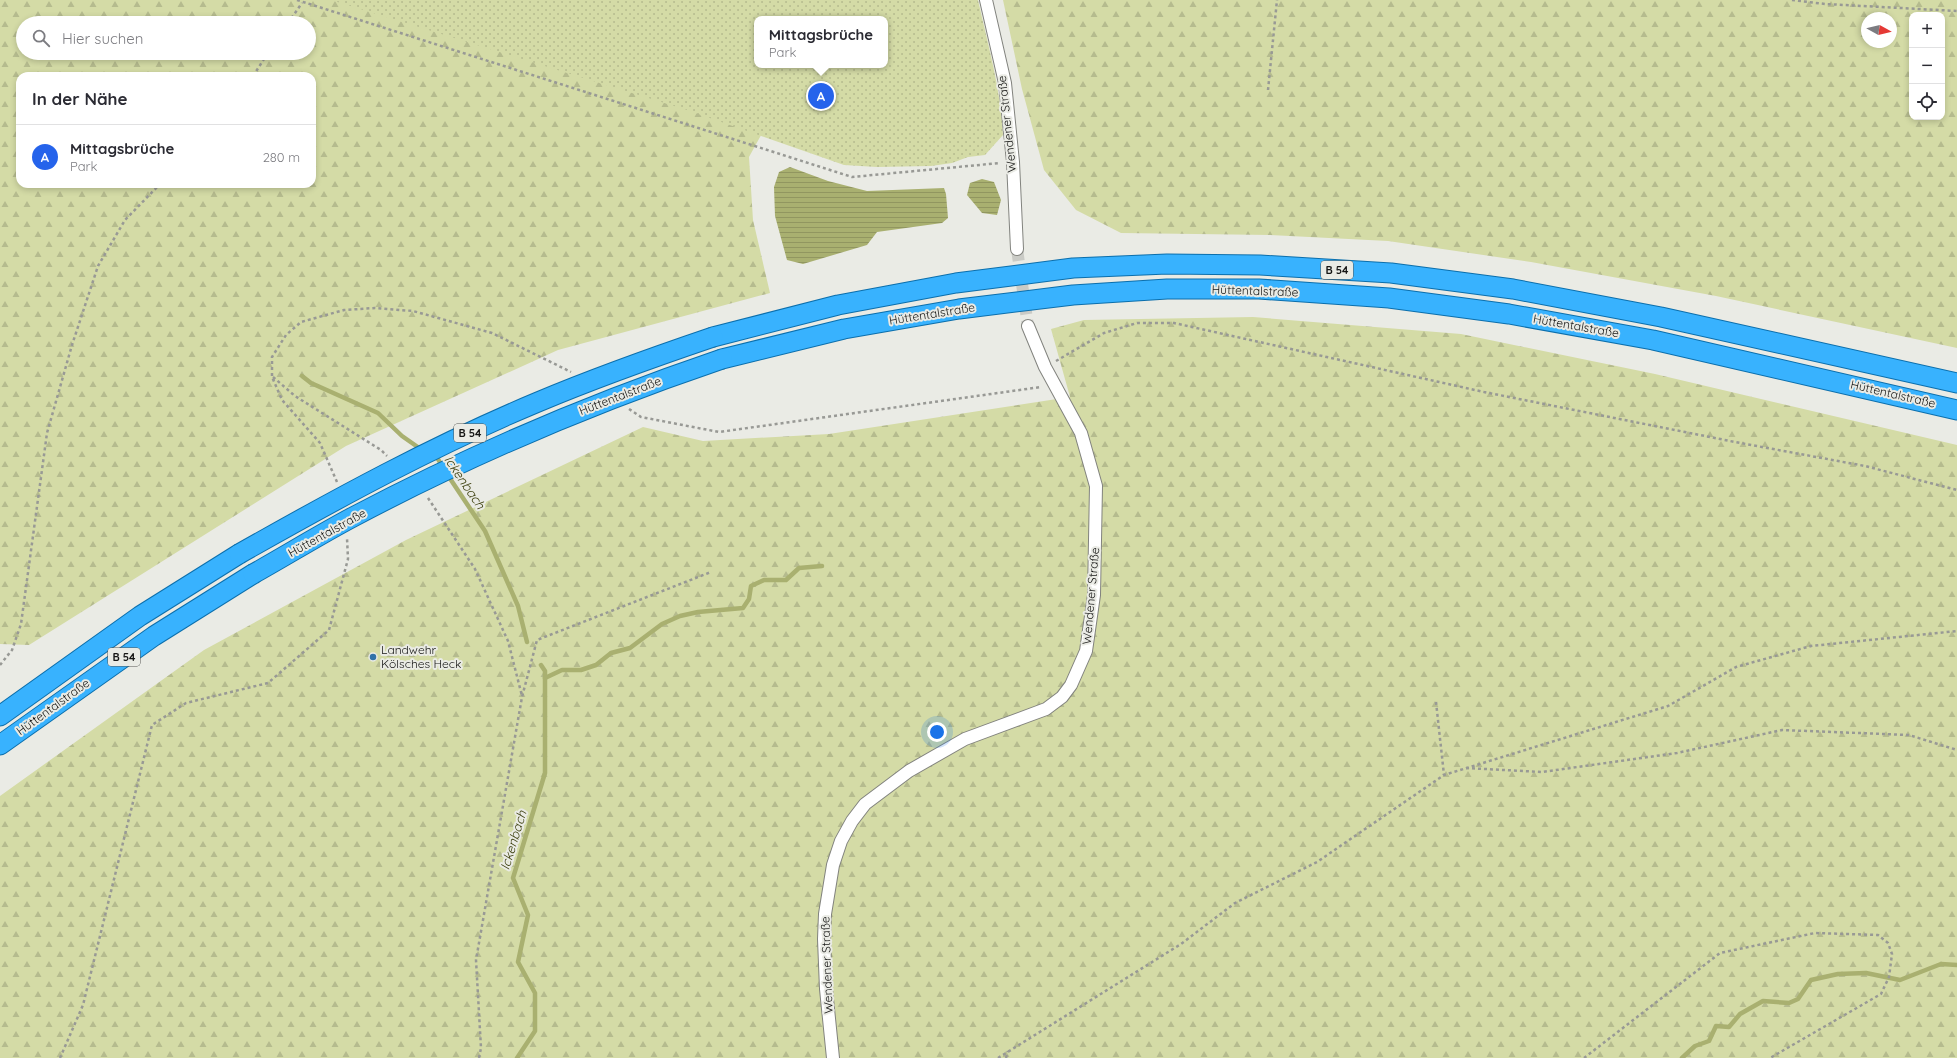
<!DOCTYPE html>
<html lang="de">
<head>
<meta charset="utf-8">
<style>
  body { margin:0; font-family:Quicksand,sans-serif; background:#f2f2f3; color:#2b2b33 }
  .controls { position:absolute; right:12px; top:12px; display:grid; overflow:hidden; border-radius:8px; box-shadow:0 2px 6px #0003 }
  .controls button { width:36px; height:36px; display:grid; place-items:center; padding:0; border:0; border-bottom:1px solid #e1e1e2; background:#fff; color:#2b2b33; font:20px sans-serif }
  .compass { position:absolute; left:1861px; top:12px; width:36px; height:36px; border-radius:50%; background:#fff; box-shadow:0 2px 6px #0003; rotate:98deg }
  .you { position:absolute; left:937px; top:732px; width:14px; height:14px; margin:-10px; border:3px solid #fff; border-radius:50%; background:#1a73e8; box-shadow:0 0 0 6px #1a73e833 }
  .badge { display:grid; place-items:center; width:26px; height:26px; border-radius:50%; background:#2563eb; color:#fff; font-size:13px; font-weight:700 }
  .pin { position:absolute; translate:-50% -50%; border:2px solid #fff; box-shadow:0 1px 4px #0006 }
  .popup { position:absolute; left:754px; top:16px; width:134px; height:52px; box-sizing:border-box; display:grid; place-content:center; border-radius:8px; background:#fff; filter:drop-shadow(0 1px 3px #0005); font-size:13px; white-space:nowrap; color:#7c7c81 }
  .popup b { font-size:15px; color:#2b2b33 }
  .popup::after { content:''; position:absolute; left:50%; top:100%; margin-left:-8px; border:8px solid transparent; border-top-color:#fff }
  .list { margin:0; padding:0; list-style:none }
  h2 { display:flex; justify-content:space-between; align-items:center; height:52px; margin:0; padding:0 16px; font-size:17px }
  h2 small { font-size:13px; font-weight:400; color:#7c7c81 }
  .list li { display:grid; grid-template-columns:26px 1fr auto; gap:12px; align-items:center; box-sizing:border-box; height:64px; padding:0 16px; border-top:1px solid #e1e1e2 }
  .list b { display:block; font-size:15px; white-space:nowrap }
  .list p { margin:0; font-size:13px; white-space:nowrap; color:#7c7c81 }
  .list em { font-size:13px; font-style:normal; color:#7c7c81 }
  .icon { flex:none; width:22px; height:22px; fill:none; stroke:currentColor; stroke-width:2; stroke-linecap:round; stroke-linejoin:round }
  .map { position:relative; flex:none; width:1957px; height:1058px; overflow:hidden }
  .search { position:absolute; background:#fff; box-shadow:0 2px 6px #0003; left:16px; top:16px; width:300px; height:44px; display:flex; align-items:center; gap:10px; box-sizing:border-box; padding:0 14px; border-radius:22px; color:#7c7c81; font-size:15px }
  .panel { position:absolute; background:#fff; box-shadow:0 2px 6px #0003; left:16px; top:72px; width:300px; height:116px; border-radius:12px }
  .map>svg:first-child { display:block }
  .forest { fill:url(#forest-firs); fill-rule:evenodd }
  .park { fill:url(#park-dots); fill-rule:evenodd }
  .water { fill:url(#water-rules) }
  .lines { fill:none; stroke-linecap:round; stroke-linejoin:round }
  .stream { stroke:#a9b070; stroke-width:4.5 }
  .minor-tunnel { stroke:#cacbc6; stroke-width:12; stroke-dasharray:12 6; stroke-linecap:butt }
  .minor-casing { stroke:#82837e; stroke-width:14 }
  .trunk-casing { stroke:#0c6fac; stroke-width:21 }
  .path { stroke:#989995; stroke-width:2.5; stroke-dasharray:3 3; stroke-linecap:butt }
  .minor { stroke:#fff; stroke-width:12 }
  .trunk { stroke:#38b2fe; stroke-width:19 }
  .trunk-bridge-casing { stroke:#0c6fac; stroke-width:21; stroke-linecap:butt }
  .trunk-bridge { stroke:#38b2fe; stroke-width:19 }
  .poi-dot { fill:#3072a8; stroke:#eaebe5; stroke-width:1.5 }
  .labels { text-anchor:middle; stroke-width:4; stroke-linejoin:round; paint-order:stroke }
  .shield { fill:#eaebe5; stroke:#555553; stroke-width:1 }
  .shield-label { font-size:11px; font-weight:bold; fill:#151514 }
  .street-label { font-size:12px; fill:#151514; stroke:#eaebe5 }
  .poi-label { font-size:12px; fill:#151514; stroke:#eaebe5; text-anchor:start }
  .water-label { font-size:13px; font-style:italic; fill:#3d400f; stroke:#eaebe5 }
</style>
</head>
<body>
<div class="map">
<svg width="1957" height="1058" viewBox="0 0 1957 1058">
  <defs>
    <pattern id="forest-firs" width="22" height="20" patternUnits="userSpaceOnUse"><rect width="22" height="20" fill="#d4dba6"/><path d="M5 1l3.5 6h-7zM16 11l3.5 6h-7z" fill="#b5bb8e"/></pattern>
    <pattern id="park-dots" width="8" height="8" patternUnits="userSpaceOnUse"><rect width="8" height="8" fill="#d4dba6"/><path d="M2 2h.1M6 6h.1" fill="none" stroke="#b5bb8e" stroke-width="1.8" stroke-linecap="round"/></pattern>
    <pattern id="water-rules" width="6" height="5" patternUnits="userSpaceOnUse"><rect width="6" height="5" fill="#a9b070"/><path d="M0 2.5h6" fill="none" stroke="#919660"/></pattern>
  </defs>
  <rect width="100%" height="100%" fill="#eaebe5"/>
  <!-- forest -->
  <g class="forest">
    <path d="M0,0H974L994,114L766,126L749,157L753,220L770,293L558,350L346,446L29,645L0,644ZM757,19H885V65H757ZM23,23H309V53H23ZM20,76H312V184H20Z"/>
    <path d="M1003,0H1957V348L1716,296L1531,262L1388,241L1270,235L1121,233L1076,210L1044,170L1022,89ZM1912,15H1942V117H1912ZM1867,18H1891V42H1867Z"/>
    <path d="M1253,317L1461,334L1655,374L1957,445V1058H0V796L204,650L406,540L643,427L703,441L829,434L1070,397L1051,329L1084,320Z"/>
  </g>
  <!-- park -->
  <path class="park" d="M331,0H978C988,45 1001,90 1003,135L985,155L968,157L952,163L931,166L877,167L844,165L687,110ZM757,19H885V65H757Z"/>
  <!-- water -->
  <g class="water">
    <path d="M790,167L828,181L867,191L944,188L946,194L948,218L942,223L877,232L867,245L803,264L787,260L775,216L774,187L779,172Z"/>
    <path d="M982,179L994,182L1001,200L997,215L982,213L967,195L970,183Z"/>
  </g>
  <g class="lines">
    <!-- stream -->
    <g class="stream">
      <path d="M302,376L311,383L378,413L402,436L422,450"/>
      <path d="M432,456L438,459L443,468"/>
      <path d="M447,474L485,531L518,606L527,642"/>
      <path d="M545,678L562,670H581L596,665L611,653L630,648L662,624L680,616L698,612L743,608L749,599L751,586L764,580H786L799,568L822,566"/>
      <path d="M517,1058L535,1031V993L518,962L528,915L513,878L545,773V671L541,665"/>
      <path d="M1682,1058L1695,1046L1709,1041L1716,1026L1729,1027L1740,1014L1763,1001L1789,1003L1798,999L1811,980L1838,974L1866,973L1900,980L1941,964L1957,965"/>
    </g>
    <!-- minor-tunnel -->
    <path class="minor-tunnel" d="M1017,249L1028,326"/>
    <!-- minor casing -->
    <g class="minor-casing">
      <g id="minor">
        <path d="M986,0L1005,83L1013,162L1017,249"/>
        <path d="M833,1058L826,989L824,939L825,914L833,865L841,841L852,821L865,804L909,771L965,739L1046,709L1062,697L1071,685L1086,651L1094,595L1096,486L1081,433L1045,367L1028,326"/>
      </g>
    </g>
    <!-- trunk casing -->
    <g class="trunk-casing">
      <g id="trunk">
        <path d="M713,337L838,305L956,283L1073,268L1167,264L1260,265L1391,273L1513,289L1661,317L1957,383"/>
        <path d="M722,359L844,329L959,309L1073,295L1167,289H1259L1389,298L1509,314L1653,340L1957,410"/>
        <path d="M0,716L140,616L239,554"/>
        <path d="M0,745L154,636L253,574"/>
      </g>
    </g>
    <!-- path -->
    <g class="path">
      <path d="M297,0L852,177L1000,163"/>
      <path d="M1792,0L1825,4L1957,11"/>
      <path d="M288,23L302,3"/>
      <path d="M253,76L268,53"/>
      <path d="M1268,90L1277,0"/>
      <path d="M1056,361L1104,333L1137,323H1174L1484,392L1735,442L1865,466L1957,490"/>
      <path d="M273,377L295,396L381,450L387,456"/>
      <path d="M629,409L641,417L719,432L1041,387"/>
      <path d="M337,482L320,443L282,400L272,377V357L286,335L301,322L344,310L375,308L413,311L492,333L571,372"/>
      <path d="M428,498L475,569L508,641L522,696"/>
      <path d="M0,665L12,650L21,624L47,433L72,345L98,266L125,220L160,184"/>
      <path d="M1436,702L1444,775"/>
      <path d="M1466,768L1542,772L1677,753L1782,730L1909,735L1957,750"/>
      <path d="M60,1058L83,1005L152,725L186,703L268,683L329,630L348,559L347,538"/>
      <path d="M479,1058L481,1048L476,960L522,697L537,640L711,572"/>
      <path d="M998,1058L1181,944L1235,903L1317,862L1444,775L1668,706L1736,667L1811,646L1957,631"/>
      <path d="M1006,1058L1008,1051"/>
      <path d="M1584,1058L1720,953L1815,933L1878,935L1888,943L1892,954L1889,977L1881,994L1770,1058"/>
    </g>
    <!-- minor -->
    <use href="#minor" class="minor"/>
    <!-- trunk -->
    <use href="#trunk" class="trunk"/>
    <!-- trunk-bridge casing -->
    <g class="trunk-bridge-casing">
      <g id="trunk-bridge">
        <path d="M239,554C336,499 435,445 538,402C595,378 654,357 713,337"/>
        <path d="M253,574C287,555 319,535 353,517C472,454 595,402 722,359"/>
      </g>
    </g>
    <!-- trunk-bridge -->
    <use href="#trunk-bridge" class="trunk-bridge"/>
  </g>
  <!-- markers -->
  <circle class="poi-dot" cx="373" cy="657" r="4"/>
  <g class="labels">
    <!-- shield labels -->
    <g class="shield">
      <rect x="1321" y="261" width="32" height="18" rx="3"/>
      <rect x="454" y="424" width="32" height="18" rx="3"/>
      <rect x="108" y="648" width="32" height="18" rx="3"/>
    </g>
    <g class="shield-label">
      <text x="1337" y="274">B 54</text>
      <text x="470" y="437">B 54</text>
      <text x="124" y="661">B 54</text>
    </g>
    <!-- street labels -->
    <g class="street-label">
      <text transform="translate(1007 124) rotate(-96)" y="4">Wendener Straße</text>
      <text transform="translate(1255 291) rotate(2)" y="4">Hüttentalstraße</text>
      <text transform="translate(932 314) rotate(-9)" y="4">Hüttentalstraße</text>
      <text transform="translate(1576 326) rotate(10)" y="4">Hüttentalstraße</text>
      <text transform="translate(1893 394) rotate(13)" y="4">Hüttentalstraße</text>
      <text transform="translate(620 396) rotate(-21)" y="4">Hüttentalstraße</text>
      <text transform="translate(327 533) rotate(-29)" y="4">Hüttentalstraße</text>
      <text transform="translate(1091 596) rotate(-85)" y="4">Wendener Straße</text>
      <text transform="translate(53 707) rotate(-36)" y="4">Hüttentalstraße</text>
      <text transform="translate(827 965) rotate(-92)" y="4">Wendener Straße</text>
    </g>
    <!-- poi labels -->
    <g class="poi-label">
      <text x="381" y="654">Landwehr<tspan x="381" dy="14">Kölsches Heck</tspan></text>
    </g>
    <!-- water labels -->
    <g class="water-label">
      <text transform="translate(465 482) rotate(56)" y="5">Ickenbach</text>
      <text transform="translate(513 840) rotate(-73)" y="5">Ickenbach</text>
    </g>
  </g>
</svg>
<div class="controls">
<button>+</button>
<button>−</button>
<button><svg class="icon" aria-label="locate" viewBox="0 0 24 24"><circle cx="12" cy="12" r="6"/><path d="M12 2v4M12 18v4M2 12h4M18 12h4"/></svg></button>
</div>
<svg class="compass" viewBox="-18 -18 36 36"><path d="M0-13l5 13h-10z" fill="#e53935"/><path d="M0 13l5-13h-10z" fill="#7c7c81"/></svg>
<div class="you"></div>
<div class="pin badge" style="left:821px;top:96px">A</div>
<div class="popup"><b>Mittagsbrüche</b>Park</div>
<div class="search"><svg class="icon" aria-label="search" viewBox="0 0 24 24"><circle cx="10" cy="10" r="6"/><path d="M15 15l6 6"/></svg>Hier suchen</div>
<section class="panel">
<h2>In der Nähe<small></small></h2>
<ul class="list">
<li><span class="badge">A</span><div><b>Mittagsbrüche</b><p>Park</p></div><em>280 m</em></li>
</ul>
</section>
</div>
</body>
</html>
